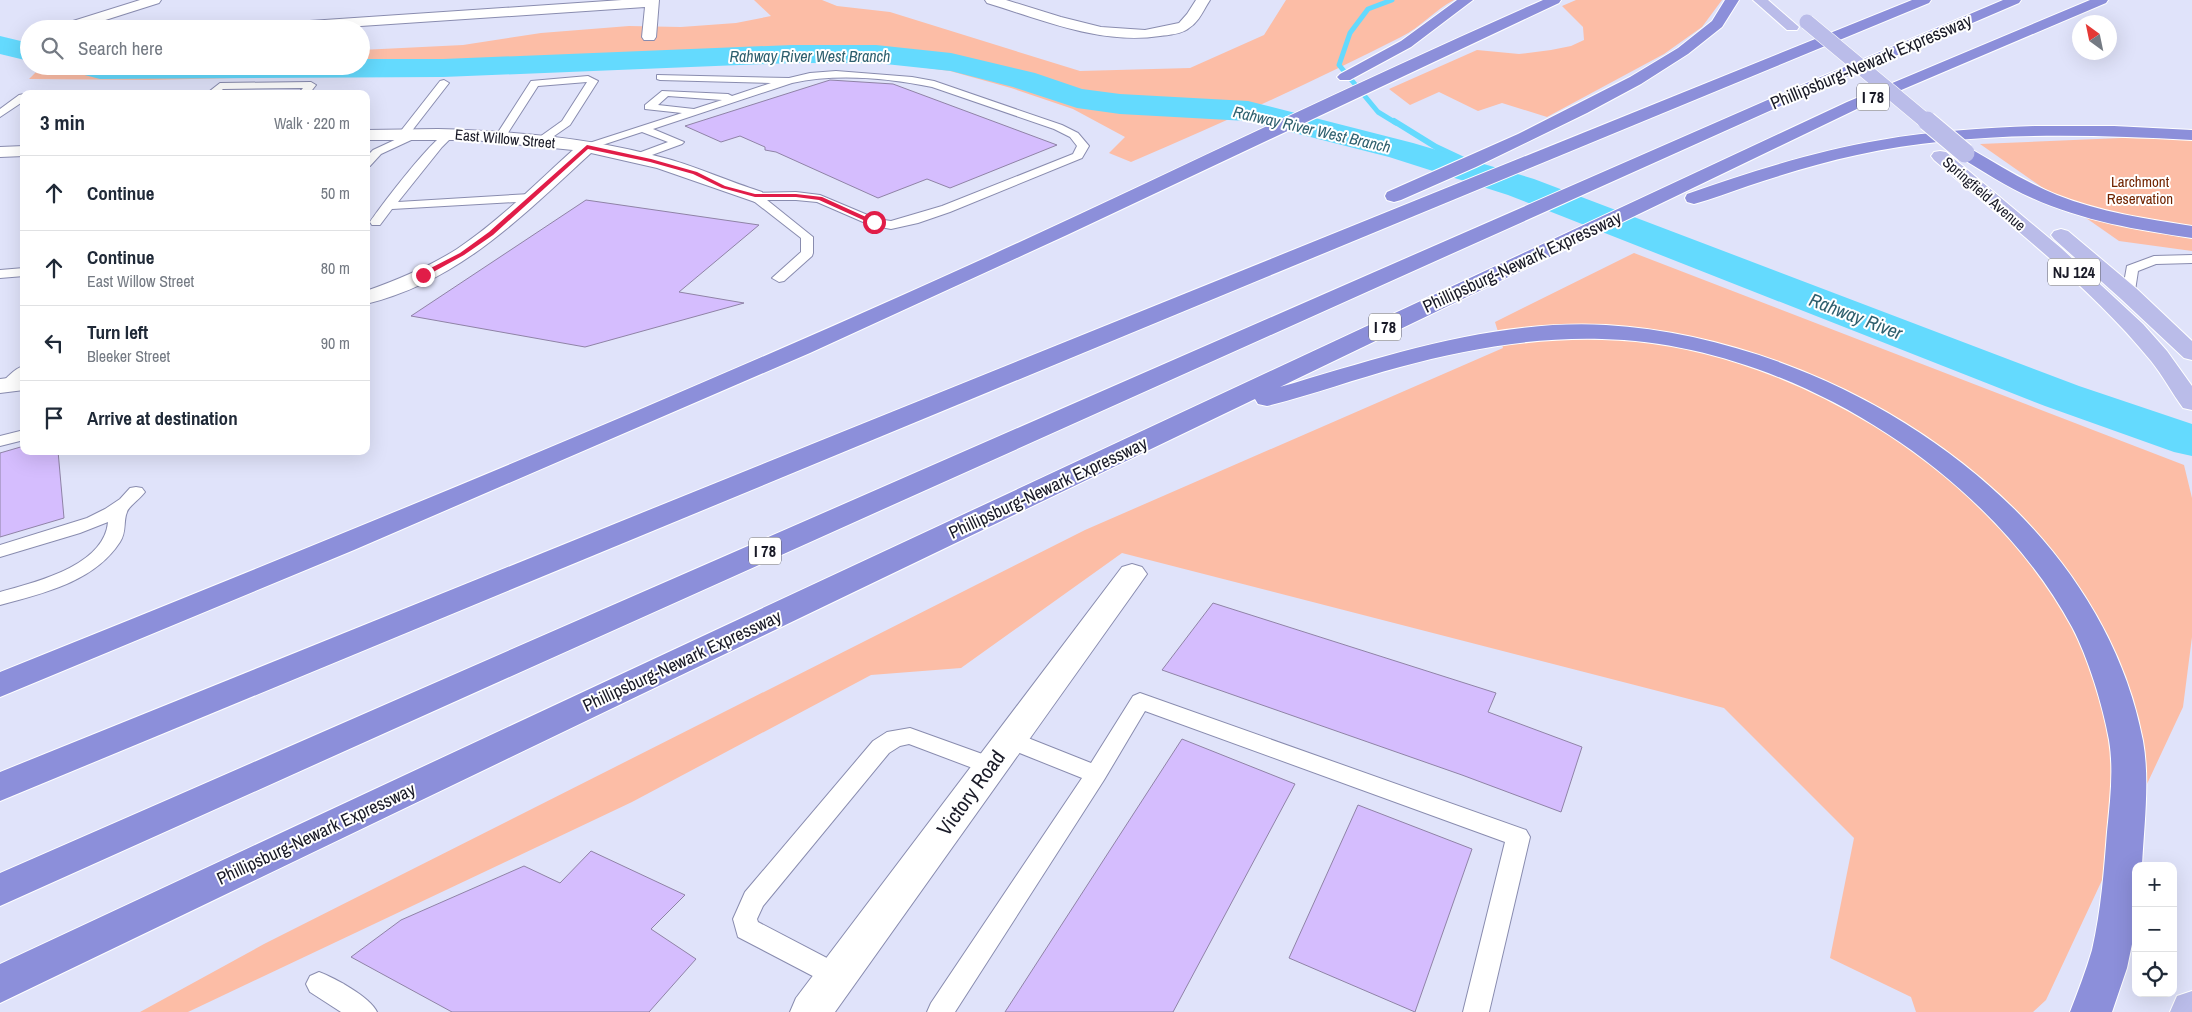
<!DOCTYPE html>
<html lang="en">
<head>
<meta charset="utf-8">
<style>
  body { margin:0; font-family:"Archivo Narrow",sans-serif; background:#f2f2f3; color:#1f2937 }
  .controls { position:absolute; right:15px; bottom:15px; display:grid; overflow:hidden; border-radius:10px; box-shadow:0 5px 20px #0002 }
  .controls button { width:45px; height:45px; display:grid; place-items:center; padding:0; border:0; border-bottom:1px solid #e0e1e3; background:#fff; color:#1f2937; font:25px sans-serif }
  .compass { position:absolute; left:2072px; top:15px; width:45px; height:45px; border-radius:50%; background:#fff; box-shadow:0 5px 20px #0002; rotate:327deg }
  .stop { position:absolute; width:15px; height:15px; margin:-11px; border:4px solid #e11d48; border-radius:50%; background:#fff }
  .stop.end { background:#e11d48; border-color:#fff; box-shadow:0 1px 5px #0008 }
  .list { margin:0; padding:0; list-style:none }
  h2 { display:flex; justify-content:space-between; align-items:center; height:65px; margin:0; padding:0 20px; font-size:21px }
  h2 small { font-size:16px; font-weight:400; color:#747a83 }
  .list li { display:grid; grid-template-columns:32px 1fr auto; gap:15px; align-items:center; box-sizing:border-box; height:75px; padding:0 20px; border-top:1px solid #e0e1e3 }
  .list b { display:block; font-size:19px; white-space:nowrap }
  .list p { margin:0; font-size:16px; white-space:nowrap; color:#747a83 }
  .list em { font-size:16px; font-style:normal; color:#747a83 }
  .icon { flex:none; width:28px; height:28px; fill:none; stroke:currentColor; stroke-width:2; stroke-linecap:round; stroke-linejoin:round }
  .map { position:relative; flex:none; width:2192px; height:1012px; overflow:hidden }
  .search { position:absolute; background:#fff; box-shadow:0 5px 20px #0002; left:20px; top:20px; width:350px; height:55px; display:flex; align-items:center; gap:12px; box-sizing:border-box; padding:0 18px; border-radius:28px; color:#747a83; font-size:19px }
  .panel { position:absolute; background:#fff; box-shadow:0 5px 20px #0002; left:20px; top:90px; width:350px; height:365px; border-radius:10px }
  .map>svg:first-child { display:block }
  .green { fill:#fcbda6 }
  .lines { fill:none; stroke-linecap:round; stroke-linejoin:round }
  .stream-far1 { stroke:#64dafe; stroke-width:5 }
  .stream { stroke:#64dafe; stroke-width:6 }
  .river { fill:#64dafe; fill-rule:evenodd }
  .building { fill:#d5bdfe; stroke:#8f83a6 }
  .service-casing { stroke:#898caf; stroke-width:2 }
  .minor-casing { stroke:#898caf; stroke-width:2 }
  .primary-casing { stroke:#fff; stroke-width:2 }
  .motorway-casing { stroke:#fff; stroke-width:2 }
  .service { fill:#fff; fill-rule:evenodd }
  .minor { fill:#fff; fill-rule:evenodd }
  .primary { fill:#babce9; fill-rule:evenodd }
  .motorway { fill:#8c8fda; fill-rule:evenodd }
  .primary-bridge-far1-casing { stroke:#fff; stroke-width:16; stroke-linecap:butt }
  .primary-bridge-casing { stroke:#fff; stroke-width:21; stroke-linecap:butt }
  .primary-bridge-far1 { stroke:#babce9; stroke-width:15 }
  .primary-bridge { stroke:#babce9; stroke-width:19 }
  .route { fill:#e11d48 }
  .labels { text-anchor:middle; stroke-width:4; stroke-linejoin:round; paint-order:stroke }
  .far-street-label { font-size:15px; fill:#191a27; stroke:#fff }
  .far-park-label { font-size:15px; fill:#712400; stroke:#fff }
  .far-water-label { font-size:16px; font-style:italic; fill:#2e5f6e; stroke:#fff }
  .shield { fill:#fff; stroke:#5e5f68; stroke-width:1 }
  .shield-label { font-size:16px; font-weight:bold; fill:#191a27 }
  .street-label { font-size:18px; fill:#191a27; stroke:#fff }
  .water-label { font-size:19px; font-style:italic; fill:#2e5f6e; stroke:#fff }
  .near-street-label { font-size:21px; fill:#191a27; stroke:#fff }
</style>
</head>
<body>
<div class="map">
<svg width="2192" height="1012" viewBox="0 0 2192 1012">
  <rect width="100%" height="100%" fill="#e0e3fa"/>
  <!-- green -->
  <g class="green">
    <path d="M754,0H822L837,6L890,12L1080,71L1190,68L1264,35L1286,0H1454C1435,10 1421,27 1401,37C1313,82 1222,123 1131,162L1109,153L1125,137L1073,109L1011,88L950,71L881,62L714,58L281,77L149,80L29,79L42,66H361V50L463,45L541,33L629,26L681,27L736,23L771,16Z"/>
    <path d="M1576,0H1722L1702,27L1664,54L1547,117L1502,103L1478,111L1439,92L1410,105L1389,89L1477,50L1519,54L1551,50L1571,46L1584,40L1583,27L1562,6Z"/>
    <path d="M2192,135V251L2119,241L1980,144Z"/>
    <path d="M1634,253L2184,465L2192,498V637L2183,707L2046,1000L2033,1012H1916L1911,997L1830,958L1854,838L1724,708L1122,553L961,668L871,675L632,802L188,1012H140L264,944L1085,530L1503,348L1495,322Z"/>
  </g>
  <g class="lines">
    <!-- stream-far1 -->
    <path class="stream-far1" d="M1392,0L1368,9L1350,33L1339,65L1378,112L1396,123"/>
    <!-- stream -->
    <path class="stream" d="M1394,121L1436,147L1521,187"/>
    <!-- river -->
    <g class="river">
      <path d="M0,36L29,43V61L0,54Z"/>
      <path d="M792,45H876L951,53L1035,73L1082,89L1120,94L1248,101L1413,143L1534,179L2079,386L2192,424V456L2174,452L2045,406L1508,195L1389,157L1247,121L1120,114L1077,108L1013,87L951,71L876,63H792L443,77L100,79L73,72L69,66H361V59H443Z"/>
    </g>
  </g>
  <!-- building -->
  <g class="building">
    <path d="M830,80L893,84L1057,145L950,188L927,179L878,198L776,152L765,150V147L740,136L721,142L685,126Z"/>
    <path d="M586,200L759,225L679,292L744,303L585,347L411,316Z"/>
    <path d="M24,446V451H58L64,518L0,537V453Z"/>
    <path d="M1213,603L1496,693L1488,712L1582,747L1561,812L1462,775L1162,670Z"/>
    <path d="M1182,739L1295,784L1173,1012H1005Z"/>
    <path d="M1358,805L1472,849L1415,1012L1289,958Z"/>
    <path d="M591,851L685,895L651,929L696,959L649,1012H452L351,957L401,920L524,866L560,883Z"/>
  </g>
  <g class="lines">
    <!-- service casing -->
    <g class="service-casing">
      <g id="service">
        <path d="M836,71L912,77L934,81L1062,125L1078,133L1089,146L1082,158L950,212L918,223L891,229L870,225L817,202L796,200H767L813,237V253L812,256L784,281L779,282L772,278L801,252V238L751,199L749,196L751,193L796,192L820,195L877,219L891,221L942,206L1073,154L1077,146L1070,137L1054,129L932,87C887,78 837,73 792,83L653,129L684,142L682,144L641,159L637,160L631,157L633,155L668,142L642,132L587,150L581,147L583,145L682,113L645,109V105L662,91L728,94L732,96L771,83L660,80L657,79V75L789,78L810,73ZM668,96L722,100L694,109L658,105Z"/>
        <path d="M588,76L598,81L570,125L544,143L540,144L534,141L562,121L587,82L538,86L504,139H496L495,137L531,81Z"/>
        <path d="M444,80L449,83L411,132L422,131L423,133L422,135L381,154L370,166L366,167V157L373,150L401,137L399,134L400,132L440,81Z"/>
        <path d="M311,82L316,85L309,94H298L303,88L223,89L217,94H206L220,83Z"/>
        <path d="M112,91H131L136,94H107Z"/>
        <path d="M24,94V101L0,117V109L19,95Z"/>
        <path d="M450,131L454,132L455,134L442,147L398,202L530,194L536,198L534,201L392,209L380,225H372L370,222C381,206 435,134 450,131Z"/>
        <path d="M2192,255V263L2156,264L2138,271L2134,297H2124L2122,294L2127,266L2154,256Z"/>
        <path d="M24,268V276L0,278V270Z"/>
        <path d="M24,366V378L13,388H3L0,385C6,378 15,368 24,366Z"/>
        <path d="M24,430V440L0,446V436Z"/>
        <path d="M136,487L142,488L145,492C141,498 128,507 127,512C123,521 127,531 120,542C94,582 44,593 0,605V592C36,582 104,566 108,522L80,533L0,557V545L87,518L105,509L120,499L130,488Z"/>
        <path d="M1140,693L1526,830L1530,837L1489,1012H1463L1505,842L1145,711L1104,780L955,1012H927L931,1003L1082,778L1002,746L999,740L1002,734L1010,732L1018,734L1091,763L1133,696Z"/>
        <path d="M910,728L999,760L1002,766L999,772L991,775L909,744L900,746L889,753L763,906L757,919L758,922L846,968L850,976L846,984L837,988L828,984L738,937L733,919L745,892L873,741L887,732Z"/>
        <path d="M319,972C335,978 370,997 377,1012H341L310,992L306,984L310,976Z"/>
      </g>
    </g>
    <!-- minor casing -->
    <g class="minor-casing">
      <g id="minor">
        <path d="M140,0H161L159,3L77,29H55L57,26Z"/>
        <path d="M622,0H659L656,37L654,40H644L642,37L645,7L316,29H243L250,25Z"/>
        <path d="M985,0H1006L1061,17L1101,27L1145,30L1179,23L1187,14L1196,0H1210C1204,9 1199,22 1189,28C1182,34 1169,35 1160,36C1101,45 1043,20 987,3Z"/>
        <path d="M438,129C515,131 593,138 668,159C700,168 730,182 762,192L764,196L762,200L755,202L657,168L591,153C522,216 460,281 366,304V291C397,280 429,267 457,249C499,221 535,184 573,150L474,140H366V130Z"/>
        <path d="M24,146V156L0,157V147Z"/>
        <path d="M24,376V390L0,393V379Z"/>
        <path d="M1132,564L1142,567L1147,574L1142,581L835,1012H790L796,998L1122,567Z"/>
      </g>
    </g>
    <!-- primary casing -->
    <g class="primary-casing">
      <g id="primary">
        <path d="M1753,0H1768L1799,27L1797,30H1787Z"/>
        <path d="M1940,151L1946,152L2061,248L2143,324L2167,351L2192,386V410L2183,408C2172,393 2163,376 2151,361C2089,285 2008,224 1934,160L1931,156L1934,152Z"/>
        <path d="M2061,229L2068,231L2137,289L2192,341V360L2184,358L2121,299L2054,239L2051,235L2054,231Z"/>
        <path d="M2192,991V1012H2170L2177,996Z"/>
      </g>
    </g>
    <!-- motorway casing -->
    <g class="motorway-casing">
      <g id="motorway">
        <path d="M1457,0H1473L1411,47L1350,80H1340L1337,77L1340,74L1401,41Z"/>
        <path d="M1543,0H1561L1559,3L1067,235L810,353L354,550L0,697V672C304,550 607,427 905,294C1119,199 1328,94 1543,0Z"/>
        <path d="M1725,0H1739L1722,27L1688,54L1641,84L1587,113L1476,167L1401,200L1394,202L1387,200L1385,196L1387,192L1518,134L1630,77L1678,48L1712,21Z"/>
        <path d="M1912,0H1931L1929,3L0,801V772Z"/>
        <path d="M2003,0H2021L2019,3L1814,91L0,906V873L1802,85Z"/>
        <path d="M2090,0H2108L2106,3L1859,108L1280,387C1385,356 1494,319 1606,325C1835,339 2098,503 2143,741C2150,781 2144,825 2142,866H2136L2135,930L2127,968L2112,1012H2070C2078,991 2086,971 2092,950C2101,911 2104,871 2107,832C2110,802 2114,770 2109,740C2103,706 2088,657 2072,627C1985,467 1784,343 1602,339C1533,337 1466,349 1400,367C1355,379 1312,395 1267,406L1258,404L1255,399L0,1003V964L1847,102Z"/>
        <path d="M2036,126H2114L2192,130V140C2081,134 1966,131 1857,155C1820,163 1784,174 1748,186C1730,192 1712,199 1694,204L1687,202L1685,198L1687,194C1750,172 1815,151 1881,140C1932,131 1984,128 2036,126Z"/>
        <path d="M1965,148L1971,149C1999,165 2027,183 2057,195C2100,212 2146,219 2192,226V238C2138,230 2083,221 2032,198C2007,187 1983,171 1959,157L1956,153L1959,149Z"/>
      </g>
    </g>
    <!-- service -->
    <use href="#service" class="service"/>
    <!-- minor -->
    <use href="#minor" class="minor"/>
    <!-- primary -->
    <use href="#primary" class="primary"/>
    <!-- motorway -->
    <use href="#motorway" class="motorway"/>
    <!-- primary-bridge-far1 casing -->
    <g class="primary-bridge-far1-casing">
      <path id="primary-bridge-far1" d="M1807,22L1928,123"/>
    </g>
    <!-- primary-bridge casing -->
    <g class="primary-bridge-casing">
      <path id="primary-bridge" d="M1927,121L1965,153"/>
    </g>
    <!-- primary-bridge-far1 -->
    <use href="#primary-bridge-far1" class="primary-bridge-far1"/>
    <!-- primary-bridge -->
    <use href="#primary-bridge" class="primary-bridge"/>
  </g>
  <!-- route -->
  <path class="route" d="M587,145L651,159L697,172L725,186L755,194H796L822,197L877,222L872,224L819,200L796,197H755L722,188L693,174L650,162L588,149L493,235L464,255L426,276H421V273L460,253L489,232Z"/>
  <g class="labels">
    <!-- far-street labels -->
    <g class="far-street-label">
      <text transform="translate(505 139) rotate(5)" y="5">East Willow Street</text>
      <text transform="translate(1984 194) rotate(41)" y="5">Springfield Avenue</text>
    </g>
    <!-- far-park labels -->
    <g class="far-park-label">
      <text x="2140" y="187">Larchmont<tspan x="2140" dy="17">Reservation</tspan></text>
    </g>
    <!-- far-water labels -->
    <g class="far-water-label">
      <text x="810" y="62">Rahway River West Branch</text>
      <text transform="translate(1312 129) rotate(13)" y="6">Rahway River West Branch</text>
    </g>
    <!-- shield labels -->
    <g class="shield">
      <rect x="1857" y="83.5" width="32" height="27" rx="4"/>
      <rect x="2048" y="258.5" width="52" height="27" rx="4"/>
      <rect x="1369" y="313.5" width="32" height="27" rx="4"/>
      <rect x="749" y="537.5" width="32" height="27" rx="4"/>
    </g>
    <g class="shield-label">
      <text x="1873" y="103">I 78</text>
      <text x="2074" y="278">NJ 124</text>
      <text x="1385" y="333">I 78</text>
      <text x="765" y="557">I 78</text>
    </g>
    <!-- street labels -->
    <g class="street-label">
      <text transform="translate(1871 62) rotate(-23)" y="6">Phillipsburg-Newark Expressway</text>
      <text transform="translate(1522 262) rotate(-25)" y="6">Phillipsburg-Newark Expressway</text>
      <text transform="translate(1048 488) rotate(-25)" y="6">Phillipsburg-Newark Expressway</text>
      <text transform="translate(682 661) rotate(-25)" y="6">Phillipsburg-Newark Expressway</text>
      <text transform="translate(316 834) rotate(-25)" y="6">Phillipsburg-Newark Expressway</text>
    </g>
    <!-- water labels -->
    <g class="water-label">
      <text transform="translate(1856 316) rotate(21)" y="7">Rahway River</text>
    </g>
    <!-- near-street labels -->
    <g class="near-street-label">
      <text transform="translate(971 793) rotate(-54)" y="7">Victory Road</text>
    </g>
  </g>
</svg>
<div class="controls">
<button>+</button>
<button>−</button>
<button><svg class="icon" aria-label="locate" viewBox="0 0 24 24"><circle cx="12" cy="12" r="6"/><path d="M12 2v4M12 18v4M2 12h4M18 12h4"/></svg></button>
</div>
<svg class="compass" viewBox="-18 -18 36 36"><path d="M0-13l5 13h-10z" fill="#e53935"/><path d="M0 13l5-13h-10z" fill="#747a83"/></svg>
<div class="stop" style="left:874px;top:222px"></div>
<div class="stop end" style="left:423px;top:275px"></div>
<div class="search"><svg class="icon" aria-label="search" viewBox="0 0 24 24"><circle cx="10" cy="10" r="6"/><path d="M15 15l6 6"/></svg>Search here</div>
<section class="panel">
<h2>3 min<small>Walk · 220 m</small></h2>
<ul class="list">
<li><svg class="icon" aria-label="ahead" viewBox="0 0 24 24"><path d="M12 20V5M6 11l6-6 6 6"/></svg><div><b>Continue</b></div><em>50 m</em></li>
<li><svg class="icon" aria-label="ahead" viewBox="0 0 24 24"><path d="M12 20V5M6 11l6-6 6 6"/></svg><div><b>Continue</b><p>East Willow Street</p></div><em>80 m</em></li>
<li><svg class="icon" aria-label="left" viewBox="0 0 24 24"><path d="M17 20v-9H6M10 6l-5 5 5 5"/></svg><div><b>Turn left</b><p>Bleeker Street</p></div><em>90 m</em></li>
<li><svg class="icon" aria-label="arrive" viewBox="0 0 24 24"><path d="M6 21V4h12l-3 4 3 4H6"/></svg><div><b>Arrive at destination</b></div></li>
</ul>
</section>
</div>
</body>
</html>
